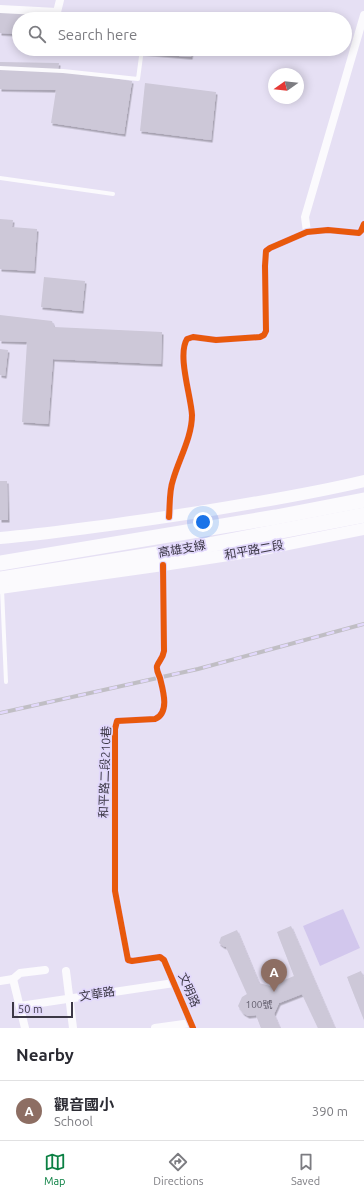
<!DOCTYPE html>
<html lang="en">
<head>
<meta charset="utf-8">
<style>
  body { margin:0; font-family:Ubuntu,"Noto Sans TC",sans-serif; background:#f7f7f7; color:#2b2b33 }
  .compass { position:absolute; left:268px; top:68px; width:36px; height:36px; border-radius:50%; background:#fff; box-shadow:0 2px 10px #0003; rotate:255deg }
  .scale { position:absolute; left:12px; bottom:10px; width:61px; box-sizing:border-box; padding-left:4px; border:2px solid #3c3846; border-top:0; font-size:11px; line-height:14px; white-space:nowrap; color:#3c3846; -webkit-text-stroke:3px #e2d8fc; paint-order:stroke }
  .you { position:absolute; left:203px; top:522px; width:14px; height:14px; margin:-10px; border:3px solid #fff; border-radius:50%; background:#1a73e8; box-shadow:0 0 0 6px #1a73e833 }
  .badge { display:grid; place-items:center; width:26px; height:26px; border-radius:50%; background:#0b8043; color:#fff; font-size:13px; font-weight:700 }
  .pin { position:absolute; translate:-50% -33px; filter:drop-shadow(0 1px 2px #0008) }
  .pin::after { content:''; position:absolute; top:21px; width:14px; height:12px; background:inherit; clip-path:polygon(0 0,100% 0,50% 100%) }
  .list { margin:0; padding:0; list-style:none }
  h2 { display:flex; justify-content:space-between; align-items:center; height:52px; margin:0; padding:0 16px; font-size:17px }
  h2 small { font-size:13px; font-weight:400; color:#7c7c81 }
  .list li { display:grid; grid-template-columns:26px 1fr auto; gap:12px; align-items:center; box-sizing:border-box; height:60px; padding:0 16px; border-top:1px solid #e1e1e2 }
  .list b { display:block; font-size:15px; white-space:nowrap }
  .list p { margin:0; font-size:13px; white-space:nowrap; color:#7c7c81 }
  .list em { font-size:13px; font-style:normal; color:#7c7c81 }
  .icon { flex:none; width:22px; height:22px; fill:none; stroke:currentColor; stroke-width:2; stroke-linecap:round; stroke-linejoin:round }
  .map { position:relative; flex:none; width:364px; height:1028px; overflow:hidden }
  .search { position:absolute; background:#fff; box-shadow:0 2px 10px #0003; left:12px; right:12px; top:12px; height:44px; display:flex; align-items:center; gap:10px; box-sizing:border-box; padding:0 14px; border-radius:22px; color:#7c7c81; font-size:15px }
  .sheet { height:112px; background:#fff }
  nav { display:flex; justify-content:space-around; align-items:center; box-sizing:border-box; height:56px; border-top:1px solid #e1e1e2; background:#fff; font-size:11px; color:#7c7c81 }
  nav a { display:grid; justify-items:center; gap:2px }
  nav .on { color:#0b8043 }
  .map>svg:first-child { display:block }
  .green { fill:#d2c7ed }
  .building { fill:#cdc8d8; filter:url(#shadow) }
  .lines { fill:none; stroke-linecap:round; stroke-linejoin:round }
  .lane { stroke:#fbfafd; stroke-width:4 }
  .street { stroke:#fbfafd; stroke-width:8 }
  .secondary { stroke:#fbfafd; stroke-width:12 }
  .highway { stroke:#fbfafd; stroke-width:15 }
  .rail-casing { stroke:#c0bec4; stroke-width:4 }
  .rail { stroke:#e2d8fc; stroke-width:2.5; stroke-dasharray:8; stroke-linecap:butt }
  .cycleway-casing { stroke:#e2d8fc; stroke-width:8 }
  .cycleway { stroke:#e8590c; stroke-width:6 }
  .labels { text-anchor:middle; stroke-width:3.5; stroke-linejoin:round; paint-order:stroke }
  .number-label { font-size:10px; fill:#625e6d }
  .street-label { font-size:12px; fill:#3c3846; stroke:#e2d8fc }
</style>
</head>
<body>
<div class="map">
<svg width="364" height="1028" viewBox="0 0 364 1028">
  <defs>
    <filter id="shadow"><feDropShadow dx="1.5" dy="2.5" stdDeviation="0" flood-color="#0004"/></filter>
  </defs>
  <rect width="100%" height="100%" fill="#e6e0f4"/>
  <!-- green -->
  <path class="green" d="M343,909L360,948L320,966L303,926Z"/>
  <!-- building -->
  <g class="building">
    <path d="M0,12L61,14V19H19V34L0,33Z"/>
    <path d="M143,49H192L191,57L143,53Z"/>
    <path d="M0,62L59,63L58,70L132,81L124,134L51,123L56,90L0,89Z"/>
    <path d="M145,83L216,92L211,140L140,131Z"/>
    <path d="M0,219L13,220L12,227L37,229L34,271L0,269Z"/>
    <path d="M44,277L85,281L82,311L41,307Z"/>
    <path d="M0,315L52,321L54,327L162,332L161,364L53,359L48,424L22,422L27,342L0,341Z"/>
    <path d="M0,349L8,350L5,376L0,375Z"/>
    <path d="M0,481H7L8,520H0Z"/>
    <path d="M291,926L335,1028H318L302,994L279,1003L274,1014L280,1028H261L256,1015L248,1016L243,1013L238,1006L242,997L247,994L226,947L223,946L219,943L221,937L237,930L259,983L270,986L294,976L277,932Z"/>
    <path d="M361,971L364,979V1020L347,977Z"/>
  </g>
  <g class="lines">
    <!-- lane -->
    <g class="lane">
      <path d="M0,68L63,71L138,79L142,49"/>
      <path d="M0,178L113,194"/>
      <path d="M2,589L6,682"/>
    </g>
    <!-- street -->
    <g class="street">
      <path d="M0,9L57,12L60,0"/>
      <path d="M307,232L305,217L364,15"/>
      <path d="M169,517C170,505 169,491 173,480C179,459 192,437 192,415C191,396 177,355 187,339L193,337L216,340L260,337L264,335L266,331L265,266L266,251L270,248L307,232L328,230L359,233L361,231L364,224"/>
      <path d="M163,565L164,651C163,658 159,661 157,666C156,670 159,675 160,678C163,690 170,713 155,719L117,721L115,729V891L128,960L132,961L160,957L164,960L193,1028"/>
      <path d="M66,971L73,1028"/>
      <path d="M13,979L25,1028"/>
      <path d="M13,979L20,973L45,970"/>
      <path d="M0,981L13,979"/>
      <path d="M20,1006L174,983"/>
      <path d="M155,1028L191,1023"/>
    </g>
    <!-- secondary -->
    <g class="secondary">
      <path d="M0,538C67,532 133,522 199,512C254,503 310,494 364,481"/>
      <path d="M0,588L163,565L248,552L364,529"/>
    </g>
    <!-- highway -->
    <g class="highway">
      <path d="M0,563L276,517L364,500"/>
      <path d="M0,579L182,550L364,515"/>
    </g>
    <!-- rail casing -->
    <g class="rail-casing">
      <path id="rail" d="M0,713L198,669L364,624"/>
    </g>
    <!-- rail -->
    <use href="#rail" class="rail"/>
    <!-- cycleway casing -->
    <g class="cycleway-casing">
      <g id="cycleway">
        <path d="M169,517C170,505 169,491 173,480C179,459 192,437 192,415C191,396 177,355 187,339L193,337L216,340L260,337L264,335L266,331L265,266L266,251L270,248L307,232L328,230L359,233L361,231L364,224"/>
        <path d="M163,565L164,651C163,658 159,661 157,666C156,670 159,675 160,678C163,690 170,713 155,719L117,721L115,729V891L128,960L132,961L160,957L164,960L193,1028"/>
      </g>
    </g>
    <!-- cycleway -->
    <use href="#cycleway" class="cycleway"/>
  </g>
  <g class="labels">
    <!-- number labels -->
    <g class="number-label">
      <text x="259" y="1008">100號</text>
    </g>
    <!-- street labels -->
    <g class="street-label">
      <text transform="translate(182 549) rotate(-10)" y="4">高雄支線</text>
      <text transform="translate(254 550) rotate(-10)" y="4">和平路二段</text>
      <text transform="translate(105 772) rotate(-88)" y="4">和平路二段210巷</text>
      <text transform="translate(189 990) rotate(67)" y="4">文明路</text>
      <text transform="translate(97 994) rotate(-9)" y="4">文華路</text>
    </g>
  </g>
</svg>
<svg class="compass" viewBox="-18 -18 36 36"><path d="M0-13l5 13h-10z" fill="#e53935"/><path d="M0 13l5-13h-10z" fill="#7c7c81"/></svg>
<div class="scale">50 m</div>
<div class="you"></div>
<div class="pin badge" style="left:274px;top:992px;background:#8d6e63">A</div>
<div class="search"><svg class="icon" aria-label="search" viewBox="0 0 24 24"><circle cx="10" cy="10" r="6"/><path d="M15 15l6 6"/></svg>Search here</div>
</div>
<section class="sheet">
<h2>Nearby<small></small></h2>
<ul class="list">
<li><span class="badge" style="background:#8d6e63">A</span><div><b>觀音國小</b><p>School</p></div><em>390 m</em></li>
</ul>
</section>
<nav>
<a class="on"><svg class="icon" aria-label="map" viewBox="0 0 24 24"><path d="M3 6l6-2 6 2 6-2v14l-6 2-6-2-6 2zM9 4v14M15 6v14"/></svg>Map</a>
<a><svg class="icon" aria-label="directions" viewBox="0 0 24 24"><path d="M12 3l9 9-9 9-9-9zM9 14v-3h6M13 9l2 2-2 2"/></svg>Directions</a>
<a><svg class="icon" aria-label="saved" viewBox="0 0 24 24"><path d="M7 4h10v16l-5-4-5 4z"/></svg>Saved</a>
</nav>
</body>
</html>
